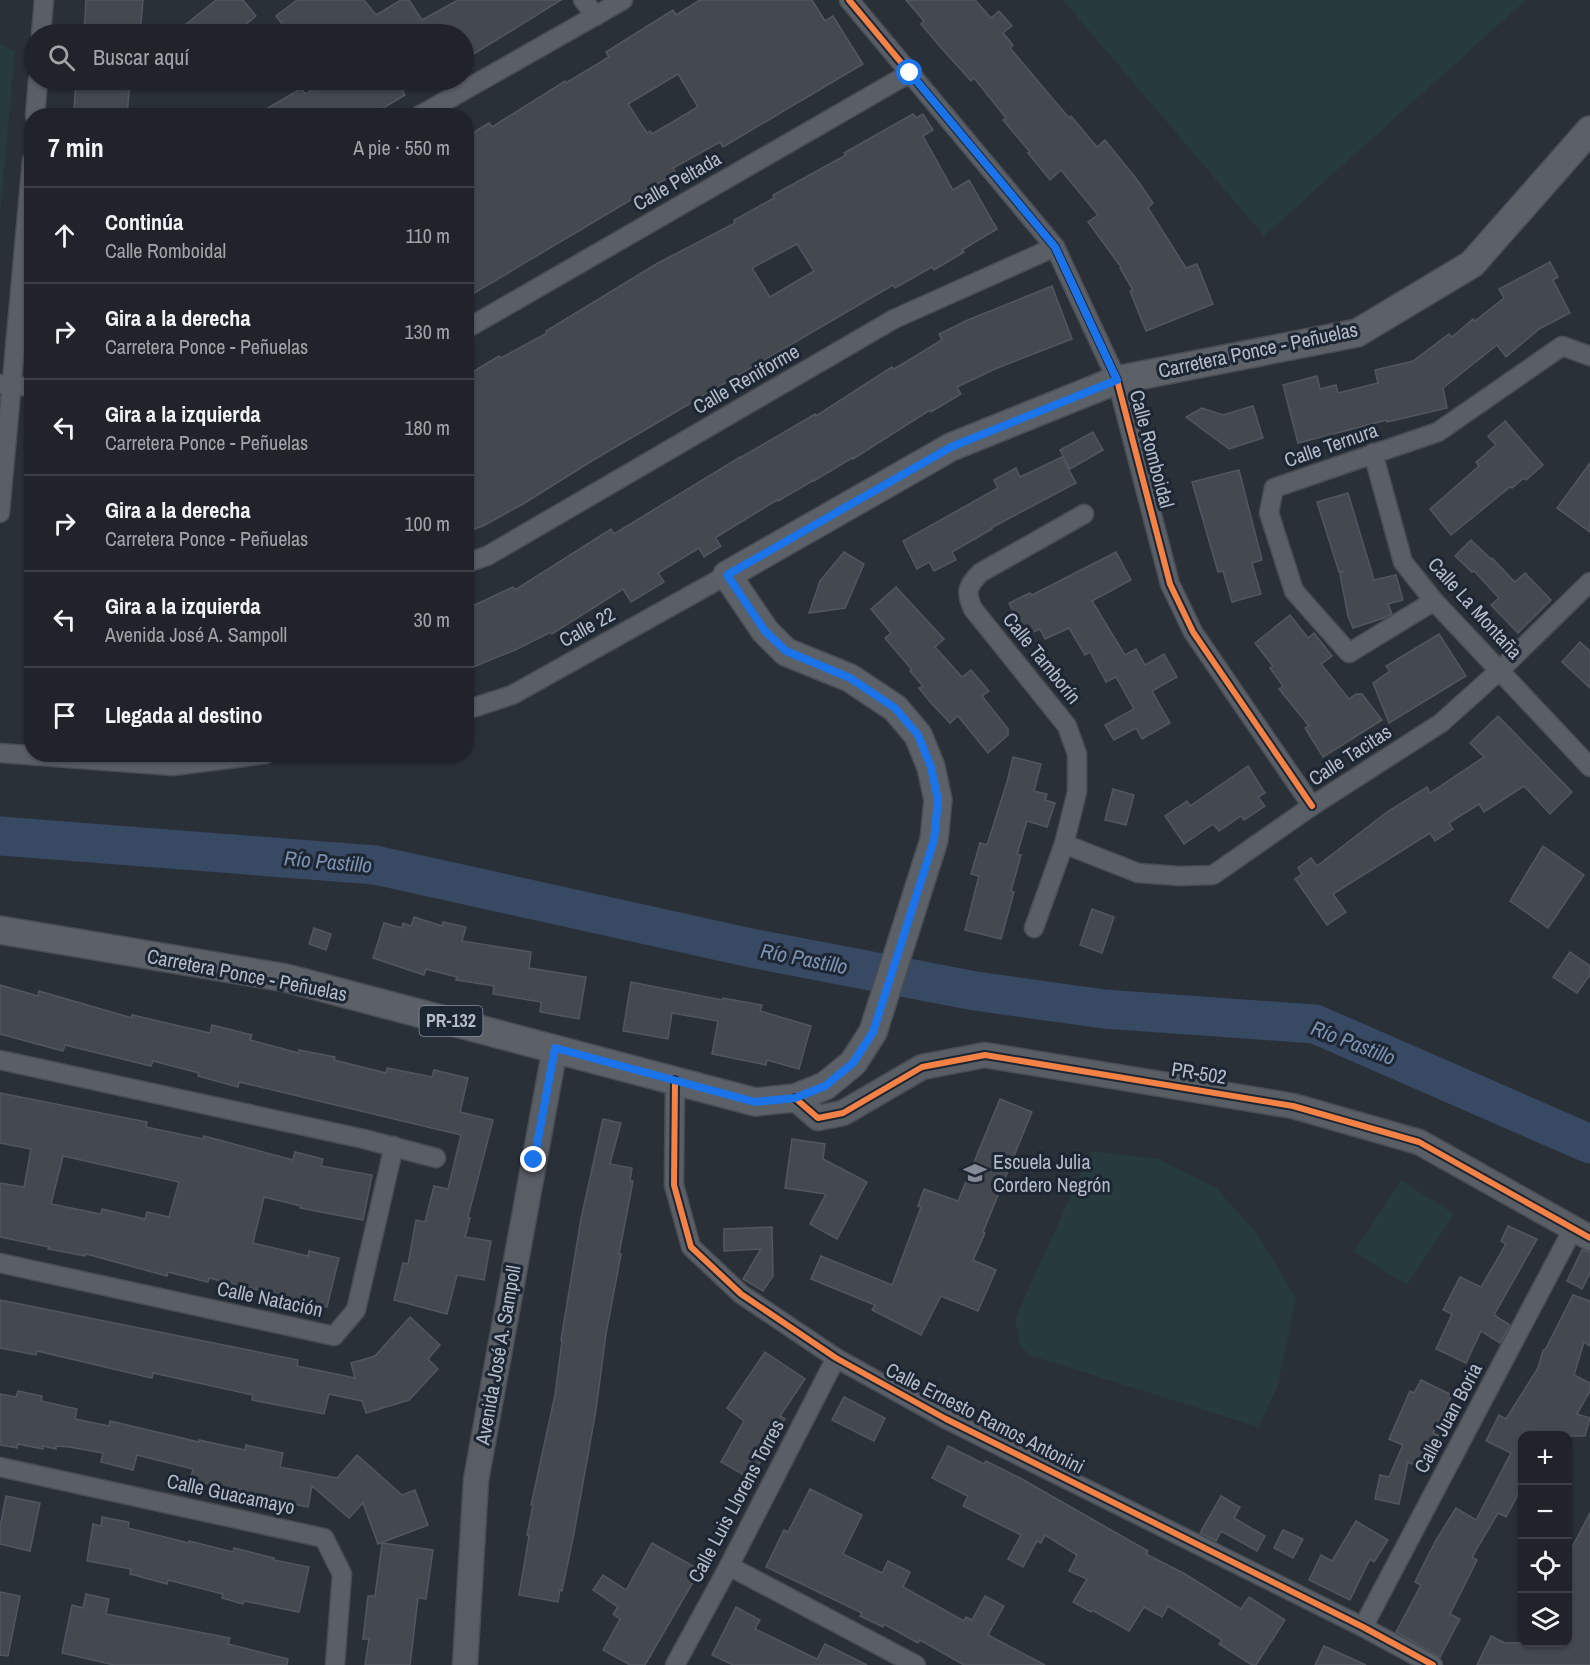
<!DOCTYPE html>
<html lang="es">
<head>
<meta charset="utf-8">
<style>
  body { margin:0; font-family:"Archivo Narrow",sans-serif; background:#282c32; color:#f1f3f6 }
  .controls { position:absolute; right:18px; bottom:18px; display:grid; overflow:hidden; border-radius:12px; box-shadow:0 2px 4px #0004 }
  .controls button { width:54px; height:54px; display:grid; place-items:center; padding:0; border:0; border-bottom:2px solid #3d4147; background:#20242a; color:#f1f3f6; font:30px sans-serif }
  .stop { position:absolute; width:18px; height:18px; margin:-14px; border:4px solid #1a73e8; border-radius:50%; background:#fff }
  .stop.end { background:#1a73e8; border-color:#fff; box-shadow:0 2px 6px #0008 }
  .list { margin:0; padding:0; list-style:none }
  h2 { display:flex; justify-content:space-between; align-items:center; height:78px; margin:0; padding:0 24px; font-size:26px }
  h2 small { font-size:20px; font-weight:400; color:#a2a4a8 }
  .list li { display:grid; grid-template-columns:39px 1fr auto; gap:18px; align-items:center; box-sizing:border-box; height:96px; padding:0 24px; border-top:2px solid #3d4147 }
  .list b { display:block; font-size:22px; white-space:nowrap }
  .list p { margin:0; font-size:20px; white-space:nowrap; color:#a2a4a8 }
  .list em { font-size:20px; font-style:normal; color:#a2a4a8 }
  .icon { flex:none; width:33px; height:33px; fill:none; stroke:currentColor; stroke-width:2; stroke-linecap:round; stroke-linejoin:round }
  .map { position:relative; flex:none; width:1590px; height:1665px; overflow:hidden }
  .search { position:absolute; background:#20242a; box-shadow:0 2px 4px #0004; left:24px; top:24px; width:450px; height:66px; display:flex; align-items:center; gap:15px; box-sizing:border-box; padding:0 21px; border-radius:33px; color:#a2a4a8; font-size:22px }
  .panel { position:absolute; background:#20242a; box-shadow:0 2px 4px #0004; left:24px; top:108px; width:450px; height:654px; border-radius:24px }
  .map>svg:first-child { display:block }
  .green { fill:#273a3e }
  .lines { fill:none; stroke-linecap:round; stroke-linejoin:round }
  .river { stroke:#384963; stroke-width:39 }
  .building { fill:#444950; stroke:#52575f; stroke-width:1.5; fill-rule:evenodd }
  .street-casing { stroke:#484c53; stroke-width:21 }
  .secondary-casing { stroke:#484c53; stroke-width:27 }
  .primary-casing { stroke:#484c55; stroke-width:30 }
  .street { stroke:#5a5e66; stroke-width:18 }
  .secondary { stroke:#595d64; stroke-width:24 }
  .primary { stroke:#5c6168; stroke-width:27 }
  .cycleway-casing { stroke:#1d2633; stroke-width:10 }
  .cycleway { stroke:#f48246; stroke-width:6 }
  .route { stroke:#1a73e8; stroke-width:8 }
  .labels { text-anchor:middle; stroke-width:6; stroke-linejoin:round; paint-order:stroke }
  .shield { fill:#1d2633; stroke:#878f9c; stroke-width:1.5 }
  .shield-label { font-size:18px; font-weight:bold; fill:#b4bcc9 }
  .street-label { font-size:20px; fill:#b4bcc9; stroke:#1d2633 }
  .poi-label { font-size:20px; fill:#b4bcc9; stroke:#1d2633; text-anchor:start }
  .water-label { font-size:21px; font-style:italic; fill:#7c92b1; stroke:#1d2633 }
</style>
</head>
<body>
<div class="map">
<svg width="1590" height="1665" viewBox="0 0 1590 1665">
  <rect width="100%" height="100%" fill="#2a3038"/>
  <!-- green -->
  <g class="green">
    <path d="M1063,0H1526L1264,236Z"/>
    <path d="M0,43L15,51L0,216Z"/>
    <path d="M1091,1151L1158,1159L1215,1187L1256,1232L1296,1298L1277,1388L1258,1427L1029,1355L1020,1345L1015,1319Z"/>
    <path d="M1401,1180L1454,1214L1407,1285L1354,1252Z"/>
  </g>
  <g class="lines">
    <!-- river -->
    <path class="river" d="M0,836L375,865L751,948L975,991L1104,1009L1315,1024L1590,1144"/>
  </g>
  <!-- building -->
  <g class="building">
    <path d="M86,0H143L140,34H84Z"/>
    <path d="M216,0H243L256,16L234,34H174Z"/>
    <path d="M297,0H364L376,15L401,0H409L422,20L458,0H561L464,60V34H290L276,16Z"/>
    <path d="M700,0H812L825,21L833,16L863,64L723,147L720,142L673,168L676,173L466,298V137L489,123L492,127L565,81L566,83L609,57L606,52L673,10L676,15ZM678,74L698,107L652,134L650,131L647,133L628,104Z"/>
    <path d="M906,0H975L991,18L999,11L1012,26L1003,33L1013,45L1010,48L1069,118L1071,116L1097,147L1105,140L1138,181L1153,203L1148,208L1186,268L1197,264L1213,304L1146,331L1130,291L1133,290L1120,268L1121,267L1088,222L1098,215L1061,170L1050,180L1028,153L1030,152L1003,120L1006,118L974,78L971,81L943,50L921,24L924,21Z"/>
    <path d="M76,80H130L127,115L74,111Z"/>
    <path d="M329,80H422L402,91L405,95L370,116H254L302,88L305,94Z"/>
    <path d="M913,114L916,118L923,114L933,130L923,136L953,190L969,180L997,229L962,250L964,252L934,270L932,267L895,288L893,285L595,459L523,504L483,526L466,532V376L499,356L501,358L547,333L546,331L658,263L735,223L734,220L774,198L773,195L846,155L844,153ZM797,244L814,271L770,297L752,268Z"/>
    <path d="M1550,262L1558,277L1553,280L1570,313L1539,329L1506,357L1497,345L1443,388L1447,408L1387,422V420L1298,443L1283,385L1317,376L1320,389L1336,385L1338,393L1378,383L1375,370L1413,361L1449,334L1452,337L1473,319L1475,321L1504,298L1499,289Z"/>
    <path d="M1052,286L1072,339L995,369L957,387L961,394L931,412L930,410L853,459L852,458L814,481V480L778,501L777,500L715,538L721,546L704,557L699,548L658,573L664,582L631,602L623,589L552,634L551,632L515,650L466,670V609L513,587L515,590L611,529L614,534L740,457V458L815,414L816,416L892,367L894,369L942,340L939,334L968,320Z"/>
    <path d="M1253,406L1263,438L1229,449L1186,417L1202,408L1223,415Z"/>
    <path d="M1505,421L1543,465L1526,480L1524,478L1512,488L1510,487L1451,535L1430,509L1479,466L1476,462L1496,445L1488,436Z"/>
    <path d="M1093,432L1103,450L1070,469L1060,450Z"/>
    <path d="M1062,457L1076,483L991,528L992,529L952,552L956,560L934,571L929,562L917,569L903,541L998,488L994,480L1016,468L1020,477Z"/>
    <path d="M1590,463V532L1557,508Z"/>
    <path d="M1239,470L1262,560L1252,563L1261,594L1232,602L1223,571L1218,572L1192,482Z"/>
    <path d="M1348,493L1374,580L1396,575L1403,600L1388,604L1392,614L1384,618L1353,628L1348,616L1340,574L1343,571L1339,572L1317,502Z"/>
    <path d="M1471,540L1491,559L1492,558L1515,582L1525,573L1551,600L1518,633L1491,605L1499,598L1474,571L1472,572L1455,556Z"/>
    <path d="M844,552L864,564L845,608L809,613L820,581Z"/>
    <path d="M1116,552L1131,580L1092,601L1125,655L1136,649L1145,665L1164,654L1177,677L1152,691L1170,723L1142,739L1136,728L1114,740L1105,725L1134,709L1116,677L1106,682L1090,652L1085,655L1069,628L1045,639L1040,629L1025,636L1009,603L1030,593L1032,595Z"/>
    <path d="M896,587L944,639L935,647L962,677L971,670L989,691L982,696L1008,729V735L988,753L958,716L950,723L931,703L919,688L923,686L910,671L912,670L885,638L891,633L871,609Z"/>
    <path d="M1290,615L1308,638L1314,633L1332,656L1321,664L1349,699L1356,694H1362L1382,720L1323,757L1305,728L1309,726L1279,689L1283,686L1270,668L1273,666L1255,643Z"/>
    <path d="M1439,634L1466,676L1389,723L1373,683L1390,671L1386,666Z"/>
    <path d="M1580,642L1590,651V688L1562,662Z"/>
    <path d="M1498,716L1572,792L1550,814L1524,786L1484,812L1479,804L1449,823L1453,829L1435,841L1430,833L1333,894L1346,912L1327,925L1295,879L1302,874L1298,868L1311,858L1317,866L1387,812L1427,787L1430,793L1484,757L1470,743Z"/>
    <path d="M1013,757L1041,764L1034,791L1047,794L1045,800L1055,803L1047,827L1027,821L1017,854L1021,855L1011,891L1014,892L1001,939L965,930L979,876L971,874L980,843L987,845L1007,782Z"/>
    <path d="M1248,766L1265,793L1258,797L1265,806L1244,820L1241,816L1219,831L1213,824L1184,844L1165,816L1187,801L1190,806Z"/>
    <path d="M1113,789L1134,795L1126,825L1105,820Z"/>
    <path d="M1543,846L1584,875L1548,928L1510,901Z"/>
    <path d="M1092,909L1114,917L1102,953L1080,945Z"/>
    <path d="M414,917L442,926L443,922L466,927L462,941L531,952L529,968L586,977L579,1019L540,1012L541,1002L493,994L494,986L456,980L457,977L426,969L424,975L373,958L384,923L402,928L403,923L411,926Z"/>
    <path d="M314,928L331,934L326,950L309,944Z"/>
    <path d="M1570,952L1590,966V975L1577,993L1553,977Z"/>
    <path d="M631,982L722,1000L723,998L762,1005L760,1011L811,1026L799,1069L767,1060L766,1065L712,1054L718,1021L672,1013L668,1039L623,1031Z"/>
    <path d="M0,985L38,996L39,991L132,1018V1015L210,1033L212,1025L252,1035L250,1040L299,1053V1050L335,1057L334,1060L386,1073L387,1068L432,1077L434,1070L468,1078L460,1112L493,1120L468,1217L470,1218L465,1237L491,1241L484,1280L457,1275L447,1314L394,1300L403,1263L408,1264L416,1220L425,1222L434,1186L448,1189L461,1135L239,1082L238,1087L198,1076L199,1073L153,1061L151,1066L65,1045L63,1051L0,1034Z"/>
    <path d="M0,1093L147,1122L146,1127L203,1139L204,1136L293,1160L295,1152L323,1159L321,1166L372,1175L363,1220L300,1208L301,1206L264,1197L253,1243L308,1256L309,1251L339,1258L327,1307L209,1278L208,1282L168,1272L167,1276L86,1254L85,1256L48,1249L49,1247L0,1237V1183L24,1187L31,1149L0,1143ZM63,1156L179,1182L169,1217L147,1212L145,1219L102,1209L101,1214L51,1204Z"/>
    <path d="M1000,1099L1032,1112L983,1232L985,1233L973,1260L996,1270L978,1311L941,1296L921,1335L872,1310L875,1305L811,1279L821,1256L892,1285L921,1207L918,1206L924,1189L958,1201Z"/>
    <path d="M603,1119L621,1123L610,1164L632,1168L630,1181H633L619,1254H621L606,1334L596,1410L574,1533L562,1591L560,1590L558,1602L519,1595L529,1536L527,1535L533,1505H531L555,1395L562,1341L561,1340L581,1219Z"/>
    <path d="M792,1139L825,1144L823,1159L867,1182L837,1239L810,1224L826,1194L785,1188Z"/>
    <path d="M1508,1226L1537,1239L1494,1315L1510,1325L1500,1343L1481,1331L1466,1363L1436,1349L1452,1314L1443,1310L1460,1277L1481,1287L1506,1244L1501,1241Z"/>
    <path d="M772,1227L773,1276L763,1291L743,1279L761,1249L724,1251V1229Z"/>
    <path d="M1582,1250L1590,1252V1273L1582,1289L1567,1281Z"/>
    <path d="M1573,1295L1590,1301V1346L1584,1342L1574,1375L1590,1383V1391L1577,1414L1590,1418L1585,1436H1522V1487L1506,1517L1498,1513L1472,1557L1477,1560L1450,1614L1460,1619L1440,1657L1396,1632L1421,1585L1415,1582L1436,1540L1456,1508L1476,1520L1511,1453L1486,1441L1499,1415L1506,1419L1538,1368L1543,1350H1545Z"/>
    <path d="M0,1300L298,1360L297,1366L355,1378L351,1363L375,1356L410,1317L440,1345L428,1359L438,1369L409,1400L366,1413L362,1401L329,1394L324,1414L252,1400L253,1395L153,1373L152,1378L37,1351L36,1355L0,1348Z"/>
    <path d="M765,1352L805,1379L780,1416L785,1419L760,1453L764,1455L751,1479L721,1462L744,1421L727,1408Z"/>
    <path d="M1421,1380L1452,1395L1433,1433L1440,1436L1425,1470L1408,1462L1399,1504L1375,1499L1380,1475L1389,1477L1403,1445L1389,1439L1410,1391L1414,1393Z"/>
    <path d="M18,1391L42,1396L41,1401L77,1409L75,1419L109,1426L110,1421L199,1442V1440L245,1450L246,1445L283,1453L280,1467L337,1478L357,1455L402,1495L415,1490L428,1525L378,1544L363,1503L349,1518L312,1486L308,1507L284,1502L285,1500L190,1480L193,1469L137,1455L133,1470L101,1462L103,1453L69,1447L56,1446V1449L43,1446V1449L18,1444L17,1448L0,1445V1394L16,1397Z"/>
    <path d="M844,1397L885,1418L874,1441L832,1420Z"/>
    <path d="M948,1446L984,1464L986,1461L1020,1478L1148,1551L1146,1554L1185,1574L1241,1609L1249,1597L1285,1620L1256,1665H1252L1219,1644L1222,1640L1168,1606L1162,1617L1144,1607L1129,1631L1092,1610L1091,1612L1073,1602L1087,1579L1069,1571L1077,1555L1045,1535L1041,1543L1037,1541L1023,1567L1008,1559L1021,1535L963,1506L968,1496L932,1478Z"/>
    <path d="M810,1489L862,1515L843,1554L882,1573L888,1561L910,1572L903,1587L964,1621L966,1617L972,1620L985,1596L1004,1606L988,1635L1045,1665H964L920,1640L918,1643L884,1624L883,1627L860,1616L862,1613L766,1567L784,1530L788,1532Z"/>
    <path d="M6,1496L40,1503L30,1551L0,1544V1527Z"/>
    <path d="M1221,1496L1240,1507L1234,1518L1265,1536L1257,1551L1221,1531L1216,1541L1200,1533Z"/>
    <path d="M1590,1513V1665H1477L1491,1636L1505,1643L1568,1642V1555Z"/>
    <path d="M102,1517L129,1522L128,1528L189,1543V1541L233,1552L234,1548L274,1558V1560L309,1567L299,1612L244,1601L243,1604L222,1598L223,1594L168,1580L167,1584L130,1574L131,1569L87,1561L93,1524L101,1526Z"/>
    <path d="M1356,1521L1388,1540L1374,1562L1370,1559L1350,1600L1309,1580L1321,1555L1332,1561Z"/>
    <path d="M1283,1530L1303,1539L1293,1558L1274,1548Z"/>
    <path d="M382,1543L433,1550L426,1599L418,1598L410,1665H365L369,1639H363L368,1596H375Z"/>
    <path d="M652,1543L700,1570L645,1665H630L603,1650L620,1619L613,1614L618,1607L593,1590L603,1575L626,1590Z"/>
    <path d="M0,1592L20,1596L8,1656L0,1655Z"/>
    <path d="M86,1594L109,1599L106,1614L230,1638L228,1644L288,1659L287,1665H114L62,1653L72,1605L83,1608Z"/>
    <path d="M736,1607L760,1620L755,1629L817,1659L825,1644L867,1665H733L712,1655Z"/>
    <path d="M1324,1646L1366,1665H1315Z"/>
  </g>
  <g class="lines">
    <!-- street casing -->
    <g class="street-casing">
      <g id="street">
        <path d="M583,0L596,16"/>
        <path d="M849,0L1055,247L1117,380L1170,584L1193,632L1312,806"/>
        <path d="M41,34L44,0"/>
        <path d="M35,116L38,80"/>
        <path d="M419,116L623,0"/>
        <path d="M466,329L910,73"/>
        <path d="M0,384L32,387"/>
        <path d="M1373,453L1403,562L1434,601L1590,767"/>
        <path d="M0,513L32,160"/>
        <path d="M466,563L487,556L894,319L1055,247"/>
        <path d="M1434,601L1349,653L1294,591L1269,513L1274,488L1438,432L1562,346L1590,356"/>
        <path d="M466,710L512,695L727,575"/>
        <path d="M0,753L173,766L266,754"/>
        <path d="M1064,844L1138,873L1180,876L1213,875L1312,806L1441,723L1500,670L1590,582"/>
        <path d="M1034,928L1064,844L1077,792V754L1067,726L973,609C965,591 967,587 980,573L1084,514"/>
        <path d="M0,1060L364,1139L436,1158"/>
        <path d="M675,1080L674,1185L691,1247L741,1294L836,1358L946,1419L1363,1627L1433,1665"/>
        <path d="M0,1263L334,1336L356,1310L394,1146"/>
        <path d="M0,1467L324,1538L342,1574L335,1665"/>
        <path d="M729,1566L916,1665"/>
        <path d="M1363,1627L1573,1229"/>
        <path d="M675,1665L729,1566L836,1358"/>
      </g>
    </g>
    <!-- secondary casing -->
    <g class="secondary-casing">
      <g id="secondary">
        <path d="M795,1098L818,1118L843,1113L922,1067L985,1055L1293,1106L1419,1142L1590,1238"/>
        <path d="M465,1665L476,1480L555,1048"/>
      </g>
    </g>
    <!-- primary casing -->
    <g class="primary-casing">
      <path id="primary" d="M0,930L286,978L755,1102L795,1098L825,1086L853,1063L873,1032L934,840L938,800L931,767L918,735L895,708L850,678L786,652L765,631L727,575L951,447L1117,380L1357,333L1472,264L1590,130"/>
    </g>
    <!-- street -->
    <use href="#street" class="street"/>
    <!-- secondary -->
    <use href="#secondary" class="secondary"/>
    <!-- primary -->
    <use href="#primary" class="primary"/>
    <!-- cycleway casing -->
    <g class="cycleway-casing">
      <g id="cycleway">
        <path d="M849,0L1055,247L1117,380L1170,584L1193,632L1312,806"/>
        <path d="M675,1080L674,1185L691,1247L741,1294L836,1358L946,1419L1363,1627L1433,1665"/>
        <path d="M795,1098L818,1118L843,1113L922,1067L985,1055L1293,1106L1419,1142L1590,1238"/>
      </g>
    </g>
    <!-- cycleway -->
    <use href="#cycleway" class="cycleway"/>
  </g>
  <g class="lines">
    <!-- route -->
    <path class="route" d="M534,1160L555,1048L755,1102L795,1098L825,1086L853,1063L873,1032L934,840L938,800L931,767L918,735L895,708L850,678L786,651L765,631L727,575L951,447L1117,380L1055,247L910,73"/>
  </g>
  <!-- icons -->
  <defs>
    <g id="school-bare" transform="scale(1.8)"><path d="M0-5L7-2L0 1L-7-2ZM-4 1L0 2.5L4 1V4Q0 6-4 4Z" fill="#848b96" stroke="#1d2633" stroke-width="2.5" paint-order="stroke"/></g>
  </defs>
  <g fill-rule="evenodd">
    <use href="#school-bare" x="975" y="1173"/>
  </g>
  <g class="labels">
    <!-- shield labels -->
    <rect class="shield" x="419.5" y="1006" width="63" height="30" rx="4.5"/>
    <g class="shield-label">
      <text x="451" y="1027">PR-132</text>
    </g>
    <!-- street labels -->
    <g class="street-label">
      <text transform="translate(677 181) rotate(-30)" y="7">Calle Peltada</text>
      <text transform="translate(1258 350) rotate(-12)" y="7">Carretera Ponce - Peñuelas</text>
      <text transform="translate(746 379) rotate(-30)" y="7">Calle Reniforme</text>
      <text transform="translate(1331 445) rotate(-19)" y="7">Calle Ternura</text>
      <text transform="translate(1152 449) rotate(75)" y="7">Calle Romboidal</text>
      <text transform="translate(1475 608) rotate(48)" y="7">Calle La Montaña</text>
      <text transform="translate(587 627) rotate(-29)" y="7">Calle 22</text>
      <text transform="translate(1042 658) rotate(51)" y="7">Calle Tamborín</text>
      <text transform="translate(1350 755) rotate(-33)" y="7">Calle Tacitas</text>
      <text transform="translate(247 975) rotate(11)" y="7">Carretera Ponce - Peñuelas</text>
      <text transform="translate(1199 1073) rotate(9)" y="7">PR-502</text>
      <text transform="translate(270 1299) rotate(12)" y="7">Calle Natación</text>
      <text transform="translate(498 1355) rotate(-80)" y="7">Avenida José A. Sampoll</text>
      <text transform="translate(985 1418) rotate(27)" y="7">Calle Ernesto Ramos Antonini</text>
      <text transform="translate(1448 1418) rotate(-62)" y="7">Calle Juan Boria</text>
      <text transform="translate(231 1494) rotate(12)" y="7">Calle Guacamayo</text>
      <text transform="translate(736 1501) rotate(-62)" y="7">Calle Luis Llorens Torres</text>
    </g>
    <!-- poi labels -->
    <g class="poi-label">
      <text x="993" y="1169">Escuela Julia<tspan x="993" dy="23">Cordero Negrón</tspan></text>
    </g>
    <!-- water labels -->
    <g class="water-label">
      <text transform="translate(328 862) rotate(5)" y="7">Río Pastillo</text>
      <text transform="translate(804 959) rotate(11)" y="7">Río Pastillo</text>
      <text transform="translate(1353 1043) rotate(21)" y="7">Río Pastillo</text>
    </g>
  </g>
</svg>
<div class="controls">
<button>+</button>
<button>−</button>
<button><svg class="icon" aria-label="locate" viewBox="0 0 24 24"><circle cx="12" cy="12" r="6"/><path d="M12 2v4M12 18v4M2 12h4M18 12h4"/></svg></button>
<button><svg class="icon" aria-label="layers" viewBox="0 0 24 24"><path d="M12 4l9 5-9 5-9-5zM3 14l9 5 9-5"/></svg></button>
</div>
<div class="stop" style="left:910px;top:73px"></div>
<div class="stop end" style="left:534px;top:1160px"></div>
<div class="search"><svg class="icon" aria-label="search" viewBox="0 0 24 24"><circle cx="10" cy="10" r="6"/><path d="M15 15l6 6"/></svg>Buscar aquí</div>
<section class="panel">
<h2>7 min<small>A pie · 550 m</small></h2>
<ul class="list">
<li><svg class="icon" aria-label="ahead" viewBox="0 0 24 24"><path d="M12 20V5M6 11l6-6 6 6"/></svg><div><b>Continúa</b><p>Calle Romboidal</p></div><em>110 m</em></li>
<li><svg class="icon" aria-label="right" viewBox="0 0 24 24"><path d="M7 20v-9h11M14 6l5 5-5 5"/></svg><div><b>Gira a la derecha</b><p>Carretera Ponce - Peñuelas</p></div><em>130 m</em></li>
<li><svg class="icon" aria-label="left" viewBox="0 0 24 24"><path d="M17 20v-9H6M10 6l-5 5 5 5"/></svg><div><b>Gira a la izquierda</b><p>Carretera Ponce - Peñuelas</p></div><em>180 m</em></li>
<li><svg class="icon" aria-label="right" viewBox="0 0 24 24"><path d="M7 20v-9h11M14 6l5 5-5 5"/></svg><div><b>Gira a la derecha</b><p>Carretera Ponce - Peñuelas</p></div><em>100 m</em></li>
<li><svg class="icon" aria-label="left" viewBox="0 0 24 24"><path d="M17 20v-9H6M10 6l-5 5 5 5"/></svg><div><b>Gira a la izquierda</b><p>Avenida José A. Sampoll</p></div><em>30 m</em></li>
<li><svg class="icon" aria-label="arrive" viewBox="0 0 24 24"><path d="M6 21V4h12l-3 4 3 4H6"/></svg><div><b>Llegada al destino</b></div></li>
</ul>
</section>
</div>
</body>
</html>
